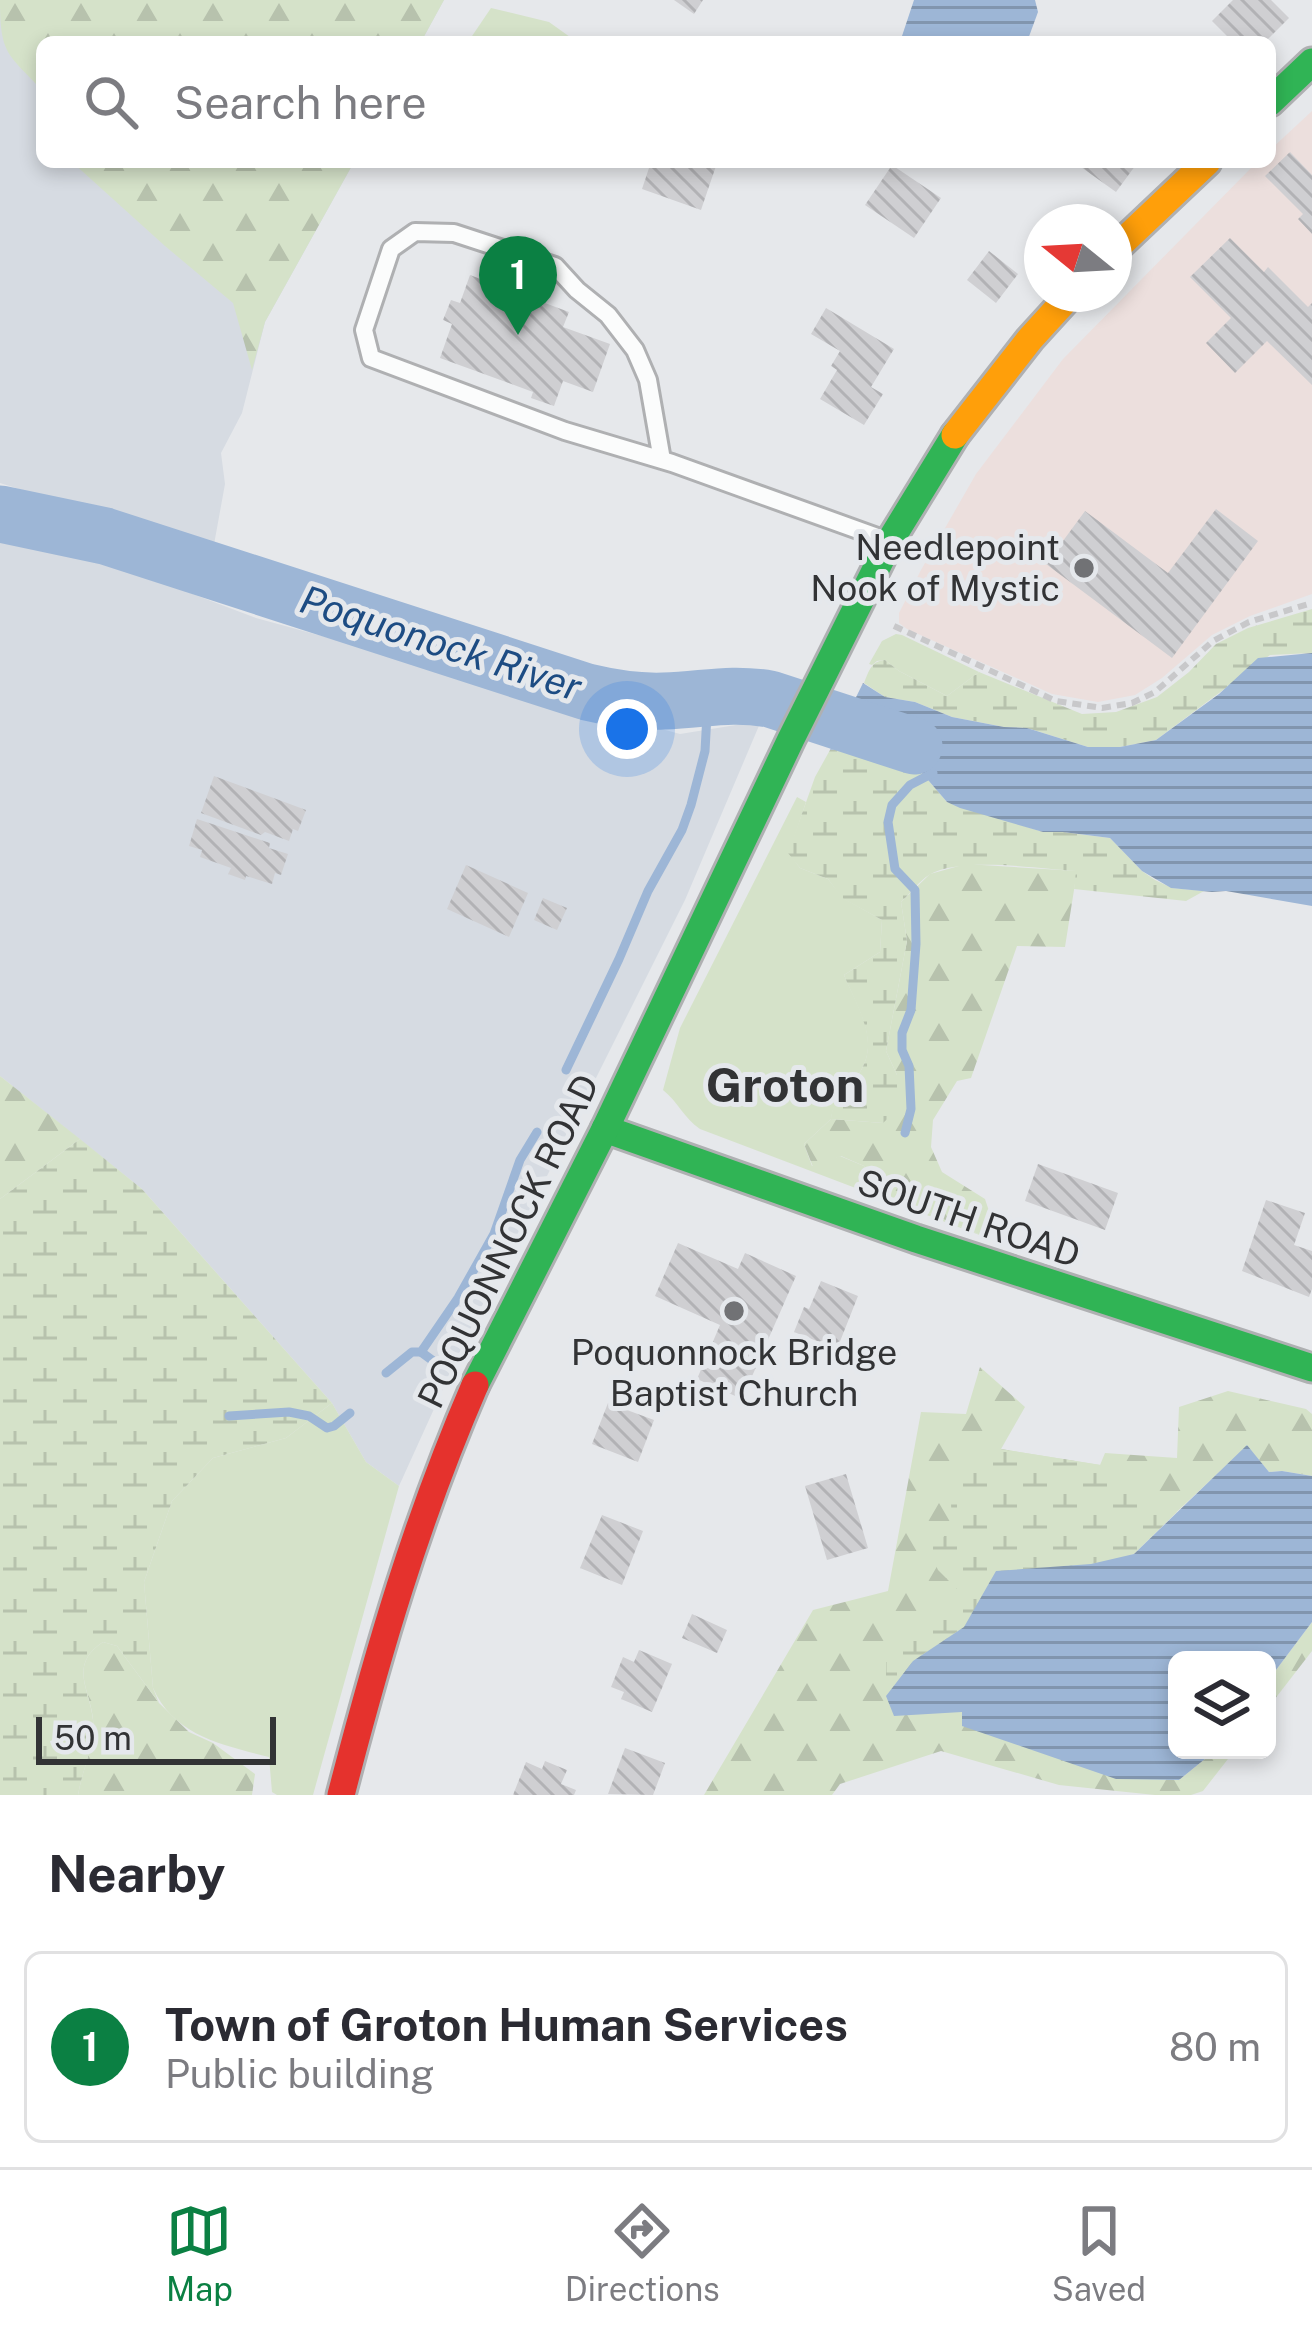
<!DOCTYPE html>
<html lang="en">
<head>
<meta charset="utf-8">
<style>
  body { margin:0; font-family:"Public Sans",sans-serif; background:#f2f2f3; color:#2b2b33 }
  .controls { position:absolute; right:36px; bottom:36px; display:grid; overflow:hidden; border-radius:18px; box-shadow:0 6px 18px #0003 }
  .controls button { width:108px; height:108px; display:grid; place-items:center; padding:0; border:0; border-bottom:3px solid #e1e1e2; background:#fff; color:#2b2b33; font:60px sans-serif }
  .compass { position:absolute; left:1024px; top:204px; width:108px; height:108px; border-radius:50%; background:#fff; box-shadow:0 6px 18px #0003; rotate:288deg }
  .scale { position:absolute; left:36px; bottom:30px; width:240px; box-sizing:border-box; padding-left:12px; border:6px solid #323335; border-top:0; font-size:33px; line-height:42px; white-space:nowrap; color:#323335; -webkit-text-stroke:9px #e5e8ec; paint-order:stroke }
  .you { position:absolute; left:627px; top:729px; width:42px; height:42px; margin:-30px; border:9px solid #fff; border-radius:50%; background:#1a73e8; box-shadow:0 0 0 18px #1a73e833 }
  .badge { display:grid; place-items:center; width:78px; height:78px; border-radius:50%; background:#0b8043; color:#fff; font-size:39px; font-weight:700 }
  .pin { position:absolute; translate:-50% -99px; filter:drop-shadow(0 3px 6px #0008) }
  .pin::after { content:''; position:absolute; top:63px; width:42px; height:36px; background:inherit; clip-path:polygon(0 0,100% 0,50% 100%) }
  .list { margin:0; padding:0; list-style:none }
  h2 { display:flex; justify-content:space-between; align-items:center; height:156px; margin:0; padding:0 48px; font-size:51px }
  h2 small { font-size:39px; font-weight:400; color:#7c7c81 }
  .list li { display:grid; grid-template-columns:78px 1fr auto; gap:36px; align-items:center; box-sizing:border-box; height:192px; margin:0 24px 24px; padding:0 24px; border:3px solid #e1e1e2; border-radius:18px }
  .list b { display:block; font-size:45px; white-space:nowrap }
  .list p { margin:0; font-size:39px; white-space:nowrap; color:#7c7c81 }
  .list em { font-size:39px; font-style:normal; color:#7c7c81 }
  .icon { flex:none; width:66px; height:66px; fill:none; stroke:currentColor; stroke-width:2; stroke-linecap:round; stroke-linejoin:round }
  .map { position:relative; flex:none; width:1312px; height:1795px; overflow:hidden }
  .search { position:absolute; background:#fff; box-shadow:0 6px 18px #0003; left:36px; right:36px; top:36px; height:132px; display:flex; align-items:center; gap:30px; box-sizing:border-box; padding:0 42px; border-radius:18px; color:#7c7c81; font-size:45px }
  .sheet { height:372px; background:#fff }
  nav { display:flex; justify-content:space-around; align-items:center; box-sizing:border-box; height:168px; border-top:3px solid #e1e1e2; background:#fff; font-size:33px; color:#7c7c81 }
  nav a { display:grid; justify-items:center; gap:6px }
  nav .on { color:#0b8043 }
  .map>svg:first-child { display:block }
  .commercial { fill:#ecdfdd }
  .built { fill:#d6dbe2 }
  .green { fill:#d5e2c9 }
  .forest { fill:url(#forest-firs) }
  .wetland { fill:url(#wetland-marsh) }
  .water { fill:url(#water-rules) }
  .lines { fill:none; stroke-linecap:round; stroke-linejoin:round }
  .stream { stroke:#9db6d6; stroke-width:9 }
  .river { stroke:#9db6d6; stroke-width:57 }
  .building { fill:url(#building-back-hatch) }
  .lane-casing { stroke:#afb0b2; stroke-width:22 }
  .fast-casing { stroke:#afb0b2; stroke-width:33 }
  .slow-casing { stroke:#afb0b2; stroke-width:33 }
  .jam-casing { stroke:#afb0b2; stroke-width:33 }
  .path { stroke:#c8c8ca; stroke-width:6; stroke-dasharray:9 6; stroke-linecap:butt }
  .lane { stroke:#fbfcfc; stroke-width:16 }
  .fast { stroke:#30b455; stroke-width:27 }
  .slow { stroke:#ff9f0a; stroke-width:27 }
  .jam { stroke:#e5322d; stroke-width:27 }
  .poi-dot { fill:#717275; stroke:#e5e8ec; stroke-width:4.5 }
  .labels { text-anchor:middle; stroke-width:10; stroke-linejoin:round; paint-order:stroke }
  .poi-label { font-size:36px; fill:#323335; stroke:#e5e8ec; text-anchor:end }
  .street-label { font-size:36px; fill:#323335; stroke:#e5e8ec }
  .water-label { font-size:39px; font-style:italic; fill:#1d4c83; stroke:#e5e8ec }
  .district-label { font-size:48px; font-weight:bold; fill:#323335; stroke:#e5e8ec }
</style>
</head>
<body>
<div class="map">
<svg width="1312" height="1795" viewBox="0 0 1312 1795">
  <defs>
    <pattern id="forest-firs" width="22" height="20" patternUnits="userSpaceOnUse" patternTransform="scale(3)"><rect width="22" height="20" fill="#d5e2c9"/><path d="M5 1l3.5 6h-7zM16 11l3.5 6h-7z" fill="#b7c2ad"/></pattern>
    <pattern id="wetland-marsh" width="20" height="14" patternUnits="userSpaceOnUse" patternTransform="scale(3)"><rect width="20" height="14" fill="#d5e2c9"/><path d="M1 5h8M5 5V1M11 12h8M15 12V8" fill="none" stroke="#b7c2ad"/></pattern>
    <pattern id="water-rules" width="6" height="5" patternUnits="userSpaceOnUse" patternTransform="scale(3)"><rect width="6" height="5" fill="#9db6d6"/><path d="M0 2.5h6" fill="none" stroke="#8195ae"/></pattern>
    <pattern id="building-back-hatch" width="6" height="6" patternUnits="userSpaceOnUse" patternTransform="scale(3)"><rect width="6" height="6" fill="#cfcfd2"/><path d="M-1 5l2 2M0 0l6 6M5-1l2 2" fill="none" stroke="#b2b2b5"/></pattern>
  </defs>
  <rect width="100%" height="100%" fill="#e6e8eb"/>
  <!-- commercial -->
  <path class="commercial" d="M1312,111V594L1250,616L1212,635L1162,678L1135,695L1098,702L1052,694L907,629L899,623V613L921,570L976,474L1063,359L1252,167L1257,162H1270V150Z"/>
  <!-- built -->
  <g class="built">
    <path d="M0,0H444L421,42H42V162H354L265,322L242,413L221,453L225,484L213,550L0,483Z"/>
    <path d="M0,536L19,537L161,582L256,618L680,734L761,721L685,900L468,1334L399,1486L366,1462L332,1403L142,1189L0,1076Z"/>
  </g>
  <!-- green -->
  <g class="green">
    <path d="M491,8L549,22L577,42H468Z"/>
    <path d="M896,634L902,635L979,672L947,696L899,671L885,660L877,661L872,665L869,664L882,641Z"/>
    <path d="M797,797L806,802L789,853L800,868L828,879L843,898L882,920L880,952L844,975C859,1010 884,1046 854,1080C843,1093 833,1102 831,1119L804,1144L812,1166L840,1156L864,1166L877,1191L990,1239L700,1129C684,1118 678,1102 663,1090L680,1028Z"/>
    <path d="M332,1403L366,1462L399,1486L313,1795H277L272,1792L269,1757C223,1745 174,1736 153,1688L144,1582L172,1501L213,1458L286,1438Z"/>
  </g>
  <!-- forest -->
  <g class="forest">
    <path d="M0,0H444L421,42H42V90C7,53 0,54 0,0Z"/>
    <path d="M72,162H354L265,322L252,370L233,303L165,246Z"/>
    <path d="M966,864L1077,871L1065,947L1017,946L971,1078L957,1081L933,1120L931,1147L942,1172L985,1199L994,1226L990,1239L877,1191L864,1166L841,1156L813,1167L804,1144L831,1119L883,1123L897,1075L886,1051L907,941L901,902L930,874Z"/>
    <path d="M0,1076L80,1139L0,1199Z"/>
    <path d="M980,1367L1025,1407L1001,1449L1100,1465L1105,1453L1177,1458L1179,1407L1228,1391L1306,1409L1312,1414V1476L1282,1471L1269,1472L1247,1446L963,1712L1179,1780L1216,1750H1235L1203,1791L1191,1795H1155L1059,1785L941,1751L840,1784L832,1795H704L813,1610L888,1591L921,1412L966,1414Z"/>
    <path d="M1312,1622V1651L1267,1709V1682Z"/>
    <path d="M103,1642L117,1646L159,1703L189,1732L213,1743L255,1774L252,1795H78C82,1771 95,1744 93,1719C90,1689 68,1665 103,1642Z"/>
  </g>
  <!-- wetland -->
  <g class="wetland">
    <path d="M1312,609V653L1270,655L1156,740L1120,747H1088L1027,728L1004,727L952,717L915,702L885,697L864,683C869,671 871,661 885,660L899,671L947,696L979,672L1082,714L1116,712L1157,697L1189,672L1216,644L1248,628Z"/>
    <path d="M861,745L890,753L922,773L947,802L1043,832H1063L1110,838L1142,871L1155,880L1172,888L1204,891L1186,901L1074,889L1076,871C1039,869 961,856 929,875C919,881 910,894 901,902L907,941L886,1051L897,1075L898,1109L883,1123L831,1119C832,1102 843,1093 854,1080C884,1046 858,1010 844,975L880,952L882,920L842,898L828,879L800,868L788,853L815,777L830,750Z"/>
    <path d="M80,1139L142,1189L332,1403L286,1438L213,1458L172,1501L144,1582L153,1688L159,1703L117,1646L103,1642C68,1665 90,1689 93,1720C95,1744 82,1771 78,1795H0V1199Z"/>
    <path d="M1000,1449L1101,1465L1117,1489L1177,1512L1134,1554L1091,1564L996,1571L964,1627L913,1661L886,1696V1654L901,1629L959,1610L961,1593L938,1570L929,1550L952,1529L950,1477L979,1468Z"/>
  </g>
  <!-- water -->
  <g class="water">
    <path d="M914,0H1035L1038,12L1027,42H900Z"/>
    <path d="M1312,653V906L1226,891L1212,892L1171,888L1142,871L1110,838L1063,832H1043L960,808L947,802L922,773L890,753L861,745L830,750L863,683L885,697L915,702L952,717L1004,727L1027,728L1088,747H1120L1156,740L1219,694L1258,658Z"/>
    <path d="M1247,1445L1269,1472L1282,1471L1312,1476V1622L1267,1682V1660H1177V1750H1216L1179,1780L1116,1779L962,1726V1712L894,1716L886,1696L913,1661L964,1627L996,1571L1091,1564L1134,1554Z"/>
  </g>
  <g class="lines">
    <!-- stream -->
    <g class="stream">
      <path d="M566,1070L619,959L648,891L682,830L691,805L705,751L708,696"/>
      <path d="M905,1133L911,1109L909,1066L902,1050V1033L911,1010L916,944L915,890L895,869L888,822L892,805L910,785L933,773"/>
      <path d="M421,1352L436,1363"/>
      <path d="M386,1373L412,1352H421L458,1298L494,1234L520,1160L537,1132"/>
      <path d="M229,1416L289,1412L309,1416L327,1428L334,1426L350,1413"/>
    </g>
    <!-- river -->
    <path class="river" d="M0,514L105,536L587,692C612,698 638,702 664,701C704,700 728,692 770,699L914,746"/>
  </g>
  <!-- building -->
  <g class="building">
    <path d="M674,0H703L694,14Z"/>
    <path d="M1233,0H1271L1289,18L1265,42H1233L1212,21Z"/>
    <path d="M1290,152L1312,175V234L1298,219L1303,214L1265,176Z"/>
    <path d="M651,162L717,163L701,210L642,189Z"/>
    <path d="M1084,162H1138L1116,192L1081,167Z"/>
    <path d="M892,165L941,198L914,238L865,205Z"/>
    <path d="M1230,238L1264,272L1268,267L1308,307L1312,303V385L1267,341L1235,373L1206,343L1231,318L1190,277Z"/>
    <path d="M989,251L1018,274L996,303L967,280Z"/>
    <path d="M470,275L569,312L563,327L610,344L593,392L563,381L554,406L531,398L533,392L440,358L452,324L443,320L451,300L460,303Z"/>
    <path d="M826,308L894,349L871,387L883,394L864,425L820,399L837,370L831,366L840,351L811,334Z"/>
    <path d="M1216,509L1258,541L1172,658L1046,564L1085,511L1168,573Z"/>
    <path d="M214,776L306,810L298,831L293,829L289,841L265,832L261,835L201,813Z"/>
    <path d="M197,819L270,843L269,848L288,854L281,875L275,873L272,884L246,876L245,880L228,874L231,868L200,857L202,850L189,846Z"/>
    <path d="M466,865L528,893L509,937L447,909Z"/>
    <path d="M543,898L567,908L557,930L534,920Z"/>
    <path d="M1038,1164L1118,1193L1105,1230L1025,1201Z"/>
    <path d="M1266,1200L1305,1213L1294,1245L1312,1251V1289L1309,1297L1242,1271Z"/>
    <path d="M678,1243L738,1269L745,1253L796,1276L742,1399L697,1379L720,1325L655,1296Z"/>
    <path d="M821,1281L858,1296L837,1349L794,1332L804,1307L809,1309Z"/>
    <path d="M608,1403L654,1420L638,1462L592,1444Z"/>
    <path d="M846,1474L868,1548L827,1560L805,1486Z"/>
    <path d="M602,1515L643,1531L622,1585L580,1568Z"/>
    <path d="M692,1614L727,1630L717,1653L682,1638Z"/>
    <path d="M639,1650L672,1664L652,1712L621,1699L624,1692L611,1687L623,1657L634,1662Z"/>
    <path d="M625,1748L665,1763L653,1795L608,1794Z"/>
    <path d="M545,1761L567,1770L561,1784L576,1790L574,1795H513L526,1762L542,1769Z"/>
  </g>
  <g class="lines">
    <!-- lane casing -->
    <g class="lane-casing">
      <path id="lane" d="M662,460L648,380L635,350L608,315L577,290L555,266L454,233L415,232L391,249L364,330L371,358L565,431L672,463L883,539"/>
    </g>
    <!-- fast casing -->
    <g class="fast-casing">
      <g id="fast">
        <path d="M1270,102L1312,62"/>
        <path d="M605,1129L916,1239L1312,1368"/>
        <path d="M475,1385L605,1129L791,739L890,541L955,435"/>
      </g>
    </g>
    <!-- slow casing -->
    <g class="slow-casing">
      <g id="slow">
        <path d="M1114,250L1207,162"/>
        <path d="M955,435L1030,339L1071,294"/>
      </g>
    </g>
    <!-- jam casing -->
    <g class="jam-casing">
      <path id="jam" d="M341,1795C378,1652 416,1521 475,1385"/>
    </g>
    <!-- path -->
    <path class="path" d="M894,626L1056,701L1102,708L1132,703L1155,692L1213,641L1249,622L1312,603"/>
    <!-- lane -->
    <use href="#lane" class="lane"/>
    <!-- fast -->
    <use href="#fast" class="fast"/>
    <!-- slow -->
    <use href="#slow" class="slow"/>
    <!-- jam -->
    <use href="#jam" class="jam"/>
  </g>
  <!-- markers -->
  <g class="poi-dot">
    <circle cx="1084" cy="568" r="12"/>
    <circle cx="734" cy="1311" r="12"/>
  </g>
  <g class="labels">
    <!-- poi labels -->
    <g class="poi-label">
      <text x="1060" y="560">Needlepoint<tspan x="1060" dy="41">Nook of Mystic</tspan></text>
      <text x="734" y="1365" text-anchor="middle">Poquonnock Bridge<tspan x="734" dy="41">Baptist Church</tspan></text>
    </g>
    <!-- street labels -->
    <g class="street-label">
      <text transform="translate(969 1218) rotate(19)" y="13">SOUTH ROAD</text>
      <text transform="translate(508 1241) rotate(-64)" y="13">POQUONNOCK ROAD</text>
    </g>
    <!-- water labels -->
    <g class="water-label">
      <text transform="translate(441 643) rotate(18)" y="14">Poquonock River</text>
    </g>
    <!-- district labels -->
    <g class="district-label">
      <text x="785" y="1102">Groton</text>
    </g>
  </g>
</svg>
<div class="controls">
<button><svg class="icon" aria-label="layers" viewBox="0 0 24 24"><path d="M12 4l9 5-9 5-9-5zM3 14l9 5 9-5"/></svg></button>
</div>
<svg class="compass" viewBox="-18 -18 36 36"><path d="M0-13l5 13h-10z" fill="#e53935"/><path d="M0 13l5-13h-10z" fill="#7c7c81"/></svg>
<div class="scale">50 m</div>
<div class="you"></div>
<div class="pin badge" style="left:518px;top:335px">1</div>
<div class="search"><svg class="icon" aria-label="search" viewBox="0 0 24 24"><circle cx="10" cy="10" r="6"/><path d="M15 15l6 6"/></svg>Search here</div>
</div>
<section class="sheet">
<h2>Nearby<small></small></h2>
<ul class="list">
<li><span class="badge">1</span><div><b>Town of Groton Human Services</b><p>Public building</p></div><em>80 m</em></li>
</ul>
</section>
<nav>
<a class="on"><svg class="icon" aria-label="map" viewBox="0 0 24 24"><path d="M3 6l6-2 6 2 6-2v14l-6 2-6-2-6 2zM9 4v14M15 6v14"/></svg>Map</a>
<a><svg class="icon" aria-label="directions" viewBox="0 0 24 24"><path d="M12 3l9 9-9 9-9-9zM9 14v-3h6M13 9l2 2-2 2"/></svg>Directions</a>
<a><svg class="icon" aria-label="saved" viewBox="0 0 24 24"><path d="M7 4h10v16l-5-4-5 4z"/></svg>Saved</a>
</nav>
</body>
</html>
